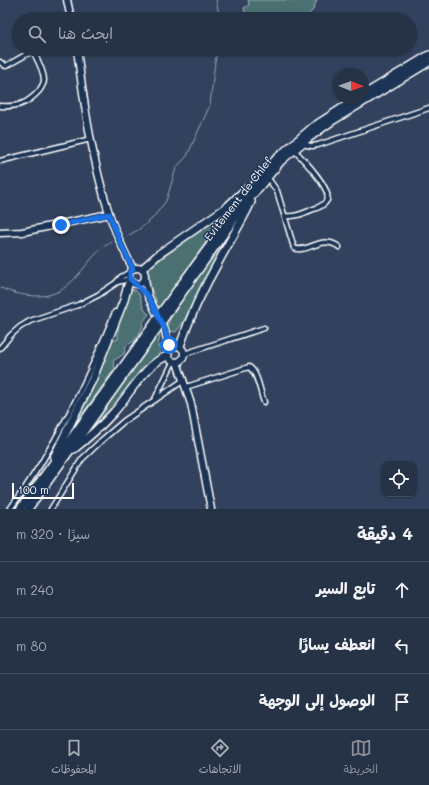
<!DOCTYPE html>
<html lang="ar">
<head>
<meta charset="utf-8">
<style>
  body { margin:0; font-family:Mali,"Playpen Sans Arabic",sans-serif; background:#2e3a4d; color:#f1f3f6; direction:rtl }
  .controls { position:absolute; right:12px; bottom:12px; display:grid; overflow:hidden; border-radius:8px; box-shadow:0 1px 3px #0004 }
  .controls button { width:36px; height:36px; display:grid; place-items:center; padding:0; border:0; border-bottom:1px solid #424d5f; background:#263246; color:#f1f3f6; font:20px sans-serif }
  .compass { position:absolute; left:333px; top:68px; width:36px; height:36px; border-radius:50%; background:#263246; box-shadow:0 1px 3px #0004; rotate:91deg }
  .scale { position:absolute; left:12px; bottom:10px; width:62px; box-sizing:border-box; padding-left:4px; border:2px solid #fff; border-top:0; font-size:11px; line-height:14px; white-space:nowrap; color:#fff; -webkit-text-stroke:3px #1d3557; paint-order:stroke }
  .stop { position:absolute; width:12px; height:12px; margin:-9px; border:3px solid #1a73e8; border-radius:50%; background:#fff }
  .stop.end { background:#1a73e8; border-color:#fff; box-shadow:0 1px 4px #0008 }
  .list { margin:0; padding:0; list-style:none }
  h2 { display:flex; justify-content:space-between; align-items:center; height:52px; margin:0; padding:0 16px; font-size:17px }
  h2 small { font-size:13px; font-weight:400; color:#a4aab3 }
  .list li { display:grid; grid-template-columns:26px 1fr auto; gap:12px; align-items:center; box-sizing:border-box; height:56px; padding:0 16px; border-top:1px solid #424d5f }
  .list b { display:block; font-size:15px; white-space:nowrap }
  .list em { font-size:13px; font-style:normal; color:#a4aab3 }
  .icon { flex:none; width:22px; height:22px; fill:none; stroke:currentColor; stroke-width:2; stroke-linecap:round; stroke-linejoin:round }
  .map { position:relative; flex:none; width:429px; height:509px; overflow:hidden; direction:ltr }
  .search { position:absolute; background:#263246; box-shadow:0 1px 3px #0004; left:12px; right:12px; top:12px; height:44px; display:flex; align-items:center; gap:10px; box-sizing:border-box; padding:0 14px; border-radius:22px; color:#a4aab3; font-size:15px }
  .sheet { height:220px; background:#263246 }
  nav { display:flex; justify-content:space-around; align-items:center; box-sizing:border-box; height:56px; border-top:1px solid #424d5f; background:#263246; font-size:11px; color:#a4aab3 }
  nav a { display:grid; justify-items:center; gap:2px }
  nav .on { color:#8c9099 }
  .map>svg:first-child { display:block }
  .green { fill:#4b6f71; stroke:#a5b7b8 }
  .lines { fill:none; stroke-linecap:round; stroke-linejoin:round }
  .stream { stroke:#90a7bb; stroke-width:1 }
  .minor-casing { stroke:#fff; stroke-width:7 }
  .secondary-casing { stroke:#fff; stroke-width:9 }
  .trunk-casing { stroke:#fff; stroke-width:10 }
  .minor { stroke:#1d3557; stroke-width:4 }
  .secondary { stroke:#1d3557; stroke-width:6 }
  .trunk { stroke:#1d3557; stroke-width:7 }
  .trunk-bridge-casing { stroke:#fff; stroke-width:10; stroke-linecap:butt }
  .trunk-bridge { stroke:#1d3557; stroke-width:7 }
  .route { stroke:#1a73e8; stroke-width:5 }
  .labels { text-anchor:middle; stroke-width:3; stroke-linejoin:round; paint-order:stroke }
  .street-label { font-size:11px; fill:#fff; stroke:#1d3557 }
</style>
</head>
<body>
<div class="map">
<svg width="429" height="509" viewBox="0 0 429 509">
  <rect width="100%" height="100%" fill="#32425e"/>
  <filter id="ink" filterUnits="userSpaceOnUse"><feTurbulence type="fractalNoise" baseFrequency=".025" numOctaves="2"/><feDisplacementMap in="SourceGraphic" scale="8" xChannelSelector="R" yChannelSelector="G"/><feConvolveMatrix kernelMatrix="1 2 1 2 8 2 1 2 1" color-interpolation-filters="sRGB"/></filter>
  <g filter="url(#ink)">
    <!-- green -->
    <g class="green">
      <path d="M248,0H317L313,10L304,19H249L246,15L244,8L249,5Z"/>
      <path d="M231,207L157,311L155,310L156,300L147,280L148,268L215,221Z"/>
      <path d="M236,223L198,291L184,321L176,332L169,331L167,328L169,321L184,297Z"/>
      <path d="M131,289C144,290 139,309 149,314L143,322L142,329L134,341L126,346L124,354L113,361L115,368L113,371L58,448L112,340H115L118,339V322Z"/>
      <path d="M157,335H160L158,347L161,348L160,353L144,368L106,417L82,439Z"/>
    </g>
    <g class="lines">
      <!-- stream -->
      <g class="stream">
        <path d="M216,0L220,19"/>
        <path d="M127,236L138,230L152,219L166,201L176,168L187,156L210,105L215,62L218,49"/>
        <path d="M0,288C5,289 10,292 15,293C22,295 32,296 39,296C70,296 82,266 101,249C104,246 108,244 112,242"/>
      </g>
      <!-- minor casing -->
      <g class="minor-casing">
        <g id="minor">
          <path d="M0,62L4,65L6,66L36,49"/>
          <path d="M0,106C18,107 27,104 39,91C41,88 44,84 44,80C44,71 37,59 33,51"/>
          <path d="M301,144L312,146L318,145L429,108"/>
          <path d="M0,161L91,139"/>
          <path d="M267,177L277,191L294,248C307,254 322,234 339,247"/>
          <path d="M285,216C295,217 302,214 311,210C317,208 324,206 327,200C332,189 302,158 294,150"/>
          <path d="M117,282L130,279"/>
          <path d="M0,348L11,335L20,327L30,321L78,305L98,295L116,283L121,277L130,272"/>
          <path d="M184,354L264,328"/>
          <path d="M186,387L249,367C258,373 260,392 264,402"/>
          <path d="M155,399L173,362"/>
          <path d="M10,509C55,449 87,381 115,312"/>
          <path d="M51,509L82,459L102,440L124,421L184,380"/>
        </g>
      </g>
      <!-- secondary casing -->
      <g class="secondary-casing">
        <g id="secondary">
          <path d="M67,0L71,19"/>
          <path d="M77,49C84,104 92,160 109,213C115,233 124,251 133,269"/>
          <path d="M0,233L22,232L109,214"/>
          <circle cx="137" cy="276" r="8"/>
          <path d="M145,279L148,296L165,330L169,349"/>
          <circle cx="176" cy="354" r="8"/>
          <path d="M177,362L191,404L211,509"/>
        </g>
      </g>
      <!-- trunk casing -->
      <g class="trunk-casing">
        <g id="trunk">
          <path d="M363,95L429,55"/>
          <path d="M142,269L159,254L227,207L246,189"/>
          <path d="M161,312L263,173L277,158L313,127L358,98"/>
          <path d="M165,317L238,214L256,191L281,161L306,140L332,121L429,62"/>
          <path d="M180,346C190,316 204,287 220,259C230,240 242,222 251,202"/>
          <path d="M74,449C88,438 101,426 113,413C128,397 146,362 168,356"/>
          <path d="M54,457L93,378L124,300L128,285"/>
          <path d="M20,509L153,325"/>
          <path d="M28,509L157,329"/>
        </g>
      </g>
      <!-- minor -->
      <use href="#minor" class="minor"/>
      <!-- secondary -->
      <use href="#secondary" class="secondary"/>
      <!-- trunk -->
      <use href="#trunk" class="trunk"/>
      <!-- trunk-bridge casing -->
      <g class="trunk-bridge-casing">
        <g id="trunk-bridge">
          <path d="M153,325L161,312"/>
          <path d="M157,329L165,317"/>
        </g>
      </g>
      <!-- trunk-bridge -->
      <use href="#trunk-bridge" class="trunk-bridge"/>
    </g>
  </g>
  <g class="lines" filter="url(#ink)">
    <!-- route -->
    <path class="route" d="M61,225L109,214L121,244L133,269L130,272V279L148,296L165,330L169,345"/>
  </g>
  <g class="labels">
    <!-- street labels -->
    <g class="street-label">
      <text transform="translate(238 199) rotate(-52)" y="4">Evitement de Chlef</text>
    </g>
  </g>
</svg>
<div class="controls">
<button><svg class="icon" aria-label="locate" viewBox="0 0 24 24"><circle cx="12" cy="12" r="6"/><path d="M12 2v4M12 18v4M2 12h4M18 12h4"/></svg></button>
</div>
<svg class="compass" viewBox="-18 -18 36 36"><path d="M0-13l5 13h-10z" fill="#e53935"/><path d="M0 13l5-13h-10z" fill="#a4aab3"/></svg>
<div class="scale">100 m</div>
<div class="stop" style="left:169px;top:345px"></div>
<div class="stop end" style="left:61px;top:225px"></div>
<div class="search"><svg class="icon" aria-label="search" viewBox="0 0 24 24"><circle cx="10" cy="10" r="6"/><path d="M15 15l6 6"/></svg>ابحث هنا</div>
</div>
<section class="sheet">
<h2>4 دقيقة<small>سيرًا · 320 m</small></h2>
<ul class="list">
<li><svg class="icon" aria-label="ahead" viewBox="0 0 24 24"><path d="M12 20V5M6 11l6-6 6 6"/></svg><div><b>تابع السير</b></div><em>240 m</em></li>
<li><svg class="icon" aria-label="left" viewBox="0 0 24 24"><path d="M17 20v-9H6M10 6l-5 5 5 5"/></svg><div><b>انعطف يسارًا</b></div><em>80 m</em></li>
<li><svg class="icon" aria-label="arrive" viewBox="0 0 24 24"><path d="M6 21V4h12l-3 4 3 4H6"/></svg><div><b>الوصول إلى الوجهة</b></div></li>
</ul>
</section>
<nav>
<a class="on"><svg class="icon" aria-label="map" viewBox="0 0 24 24"><path d="M3 6l6-2 6 2 6-2v14l-6 2-6-2-6 2zM9 4v14M15 6v14"/></svg>الخريطة</a>
<a><svg class="icon" aria-label="directions" viewBox="0 0 24 24"><path d="M12 3l9 9-9 9-9-9zM9 14v-3h6M13 9l2 2-2 2"/></svg>الاتجاهات</a>
<a><svg class="icon" aria-label="saved" viewBox="0 0 24 24"><path d="M7 4h10v16l-5-4-5 4z"/></svg>المحفوظات</a>
</nav>
</body>
</html>
